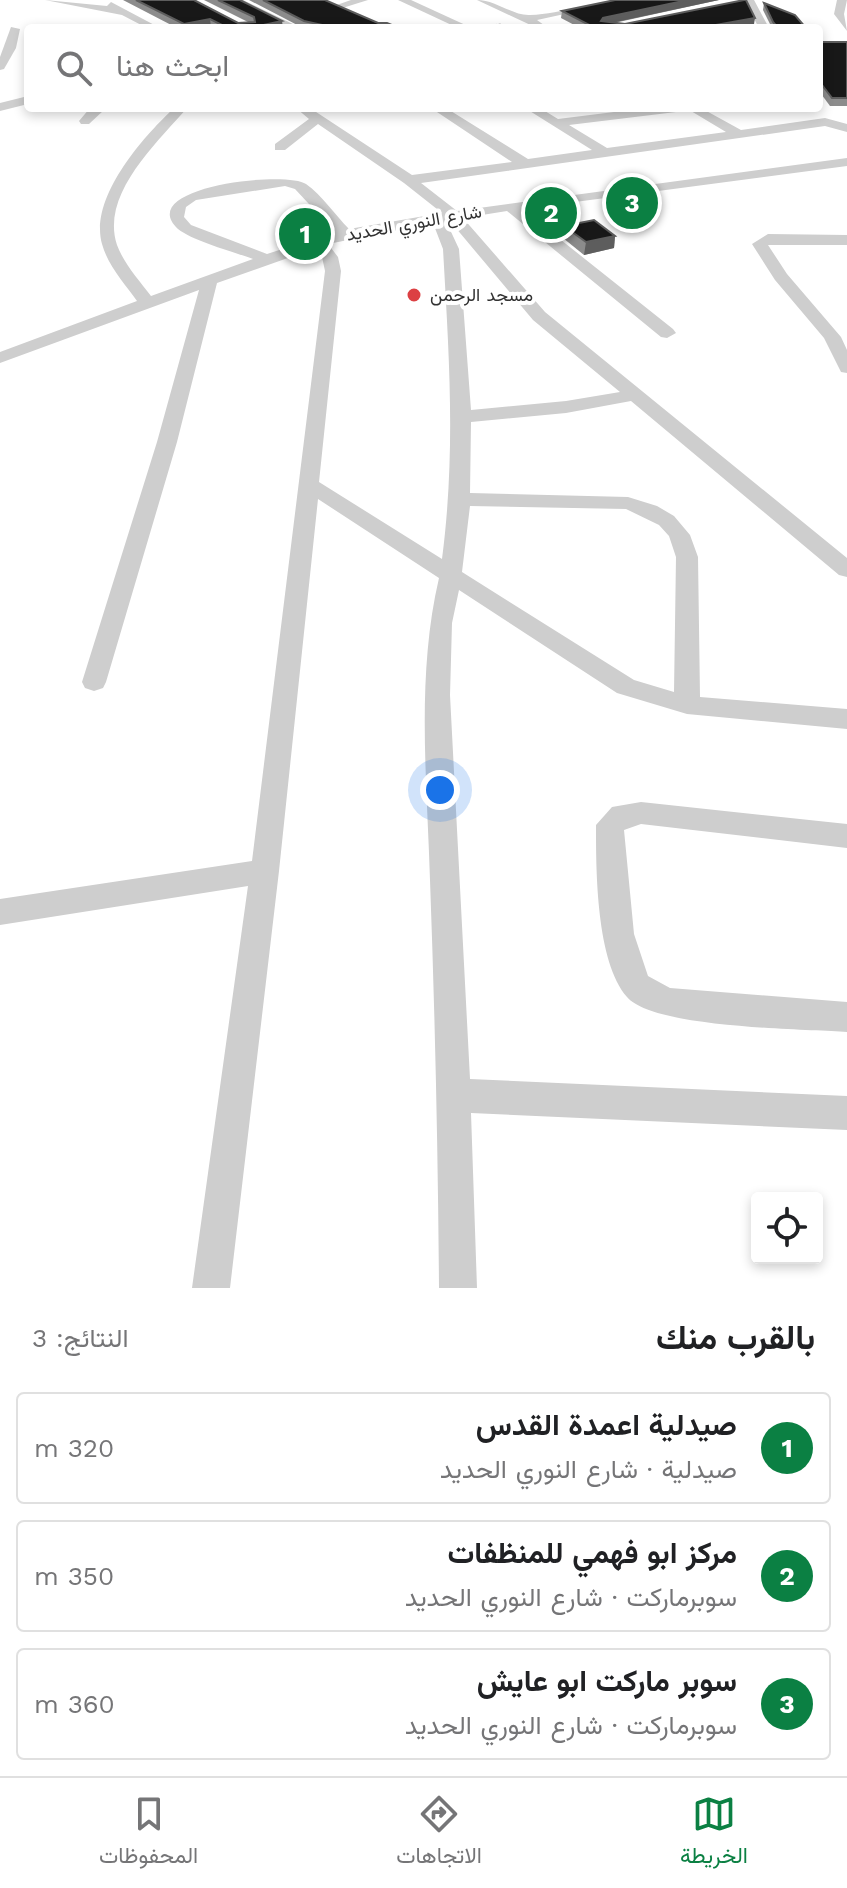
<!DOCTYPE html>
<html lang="ar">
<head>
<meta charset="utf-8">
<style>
  body { margin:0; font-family:"Work Sans",Vazirmatn,sans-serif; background:#f2f2f2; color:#202124; direction:rtl }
  .controls { position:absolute; right:24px; bottom:24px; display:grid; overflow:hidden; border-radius:8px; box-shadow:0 4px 12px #0003 }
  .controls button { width:72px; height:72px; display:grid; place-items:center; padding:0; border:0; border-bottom:2px solid #e0e0e0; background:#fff; color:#202124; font:40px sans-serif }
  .you { position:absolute; left:440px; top:790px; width:28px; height:28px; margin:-20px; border:6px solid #fff; border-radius:50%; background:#1a73e8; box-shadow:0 0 0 12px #1a73e833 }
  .badge { display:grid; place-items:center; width:52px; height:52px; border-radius:50%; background:#0b8043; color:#fff; font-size:26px; font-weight:700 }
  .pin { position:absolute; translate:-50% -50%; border:4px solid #fff; box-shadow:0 2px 8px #0006 }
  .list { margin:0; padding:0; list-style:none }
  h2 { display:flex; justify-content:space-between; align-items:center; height:104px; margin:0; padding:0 32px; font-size:34px }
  h2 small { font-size:26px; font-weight:400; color:#757577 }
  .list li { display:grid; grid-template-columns:52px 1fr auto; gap:24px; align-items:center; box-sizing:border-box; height:112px; margin:0 16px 16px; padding:0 16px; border:2px solid #e0e0e0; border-radius:8px }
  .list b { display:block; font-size:30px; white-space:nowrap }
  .list p { margin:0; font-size:26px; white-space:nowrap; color:#757577 }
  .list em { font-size:26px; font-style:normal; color:#757577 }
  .icon { flex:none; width:44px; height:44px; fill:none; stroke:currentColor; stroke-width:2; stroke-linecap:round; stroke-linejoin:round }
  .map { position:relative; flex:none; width:847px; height:1288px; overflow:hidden; direction:ltr }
  .search { position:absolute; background:#fff; box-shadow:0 4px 12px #0003; left:24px; right:24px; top:24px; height:88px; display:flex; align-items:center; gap:20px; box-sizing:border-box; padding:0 28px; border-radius:8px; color:#757577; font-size:30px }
  .sheet { height:488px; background:#fff }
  nav { display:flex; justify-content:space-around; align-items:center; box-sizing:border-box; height:112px; border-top:2px solid #e0e0e0; background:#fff; font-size:22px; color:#757577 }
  nav a { display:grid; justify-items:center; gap:4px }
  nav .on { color:#0b8043 }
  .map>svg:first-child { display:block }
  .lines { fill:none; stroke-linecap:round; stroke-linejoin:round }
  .path { stroke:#cecece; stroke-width:2; stroke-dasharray:2 2; stroke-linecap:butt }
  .minor { fill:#cecece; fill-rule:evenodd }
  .wall { fill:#8c8c8c }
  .shaded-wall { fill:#5d5d5d }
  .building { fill:#181818; stroke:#5d5d5d; stroke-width:2 }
  .poi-dot { fill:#dc4043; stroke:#fff; stroke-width:3 }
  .labels { text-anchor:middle; stroke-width:8; stroke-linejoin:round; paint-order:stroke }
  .far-street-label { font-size:18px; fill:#313131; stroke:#fff }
  .far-poi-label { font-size:18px; fill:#313131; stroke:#fff; text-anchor:start }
</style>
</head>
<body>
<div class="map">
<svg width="847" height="1288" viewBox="0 0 847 1288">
  <rect width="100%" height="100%" fill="#fff"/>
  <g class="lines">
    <!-- path -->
    <path class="path" d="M483,27L502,24"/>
    <!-- minor -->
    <g class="minor">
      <path d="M45,0L107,6L111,2L160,28H147L122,15Z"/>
      <path d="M230,0H243L301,28H287Z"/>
      <path d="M351,0H368L336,10L331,7Z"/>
      <path d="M398,0H411L472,28H458Z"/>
      <path d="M477,0C496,0 513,16 530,15C563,14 595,0 629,0L537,20L548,28H537Z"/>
      <path d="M744,0H754L769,28H759Z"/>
      <path d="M837,0H847L844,14L847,31L834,14Z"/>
      <path d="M11,27L20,29L16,48L4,69L0,70V57Z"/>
      <path d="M28,96V104L0,111V103Z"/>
      <path d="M90,108L104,110L89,124H81L79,121Z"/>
      <path d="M174,108H187C158,142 100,194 117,245C124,264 139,280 151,296L253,259C234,252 193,241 178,229C133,187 286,170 306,184C322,195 335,215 349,229L442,213L404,183L318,124L285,150H275V144L309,119L296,108H310L412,175L512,162L431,108H446L528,159L592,150L525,108H540L558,119L646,108H682L676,112L569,125L607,148L726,132L686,108H701L741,130L825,118L847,124V132L825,126L421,183L457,211L847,158V166L522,209L673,329L676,333L667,338L661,337L507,211L463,218L545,312L847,558V577L839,575L631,401L566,413L471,422L470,493L628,497L657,506L674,516L690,535L698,557L700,697L847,709V729L687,714L617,693L459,590L452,623L450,695L470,1079L847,1096V1130L471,1113L477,1288H439C438,1152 435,1016 430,880C427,780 416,676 439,578L318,499L279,871L230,1288H192L248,886L0,925V899L252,861L325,271L322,257L316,248L217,283L177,442L106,682L103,688L94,691L85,688L82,682L157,442L199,290L0,363V352L137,301C125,284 108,266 102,244C89,198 143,137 174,108ZM285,186L295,189L335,232L267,254L191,225L184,217L186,207L196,200ZM446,221H450L533,320L620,392L566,401L471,410L459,249ZM433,223L443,249C449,356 456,451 442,559L319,482L341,271L338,257L328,244ZM470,506L626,509L659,525L669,536L676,557L674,692L634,680L462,572Z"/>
      <path d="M768,234L847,235V245H768L787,274L841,337L847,350V373L841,372L824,338L775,280L752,244Z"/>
      <path d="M641,802L847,824V848L641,824L624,830L634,934L648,976L670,988L847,1002V1032C802,1029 653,1028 627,997C596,961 596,871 596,825L612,807Z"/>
    </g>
  </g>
  <!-- wall -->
  <g class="wall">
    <path d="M123,0H194L238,23L248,22L204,0H240L283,28H213L211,27L177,28Z"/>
    <path d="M249,0H325L378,23L399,28H303Z"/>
    <path d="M615,0H719L614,23L625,24H754L735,28H580L561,18L562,11Z"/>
    <path d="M764,3L806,28H772L763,10Z"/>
    <path d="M819,42H847V106H830L819,91Z"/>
    <path d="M564,226L615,236L614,248L584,255L563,238Z"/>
  </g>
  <!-- shaded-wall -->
  <g class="shaded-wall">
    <path d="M688,0H719L602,25L601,21L603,18Z"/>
    <path d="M755,18L754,24L735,28H699Z"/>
    <path d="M210,19L211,27L185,28L184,24Z"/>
    <path d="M282,21L283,28H250Z"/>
    <path d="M615,236L614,248L584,255L586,242Z"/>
  </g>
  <!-- building -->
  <g class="building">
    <path d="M136,0H194L238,23L255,22L254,17L218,0H240L282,21L250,28H228L210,19L184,24Z"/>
    <path d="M263,0H325L378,23H387L399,28H328L322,25L304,21Z"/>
    <path d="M615,0H688L603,18L601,21L625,24L744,0H746L755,18L699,28H595L562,11Z"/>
    <path d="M764,3L795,15L806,28H778L773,22Z"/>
    <path d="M819,42H847V98H832L819,81Z"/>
    <path d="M594,220L615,236L586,242L564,226Z"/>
  </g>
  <!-- markers -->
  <circle class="poi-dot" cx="414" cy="295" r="8"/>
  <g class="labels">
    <!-- far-street labels -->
    <g class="far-street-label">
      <text transform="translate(414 223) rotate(-10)" y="6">شارع النوري الحديد</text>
    </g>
    <!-- far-poi labels -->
    <g class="far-poi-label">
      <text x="430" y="301">مسجد الرحمن</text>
    </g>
  </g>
</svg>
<div class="controls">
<button><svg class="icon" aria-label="locate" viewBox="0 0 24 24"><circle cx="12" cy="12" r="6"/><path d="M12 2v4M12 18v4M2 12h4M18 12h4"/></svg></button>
</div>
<div class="you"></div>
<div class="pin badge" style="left:305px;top:234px">1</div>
<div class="pin badge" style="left:551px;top:213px">2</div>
<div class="pin badge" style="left:632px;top:203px">3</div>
<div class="search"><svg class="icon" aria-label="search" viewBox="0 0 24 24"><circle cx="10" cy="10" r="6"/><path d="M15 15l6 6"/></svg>ابحث هنا</div>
</div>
<section class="sheet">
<h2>بالقرب منك<small>النتائج: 3</small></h2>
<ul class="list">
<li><span class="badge">1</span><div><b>صيدلية اعمدة القدس</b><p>صيدلية · شارع النوري الحديد</p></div><em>320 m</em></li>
<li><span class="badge">2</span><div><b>مركز ابو فهمي للمنظفات</b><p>سوبرماركت · شارع النوري الحديد</p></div><em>350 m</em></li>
<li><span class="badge">3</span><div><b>سوبر ماركت ابو عايش</b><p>سوبرماركت · شارع النوري الحديد</p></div><em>360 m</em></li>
</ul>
</section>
<nav>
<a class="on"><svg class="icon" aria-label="map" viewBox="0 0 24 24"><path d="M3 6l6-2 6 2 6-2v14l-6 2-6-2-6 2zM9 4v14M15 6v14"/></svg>الخريطة</a>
<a><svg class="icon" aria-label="directions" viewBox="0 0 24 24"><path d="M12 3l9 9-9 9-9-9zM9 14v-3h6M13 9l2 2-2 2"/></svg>الاتجاهات</a>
<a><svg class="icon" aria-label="saved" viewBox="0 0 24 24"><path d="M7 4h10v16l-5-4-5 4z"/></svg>المحفوظات</a>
</nav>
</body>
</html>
